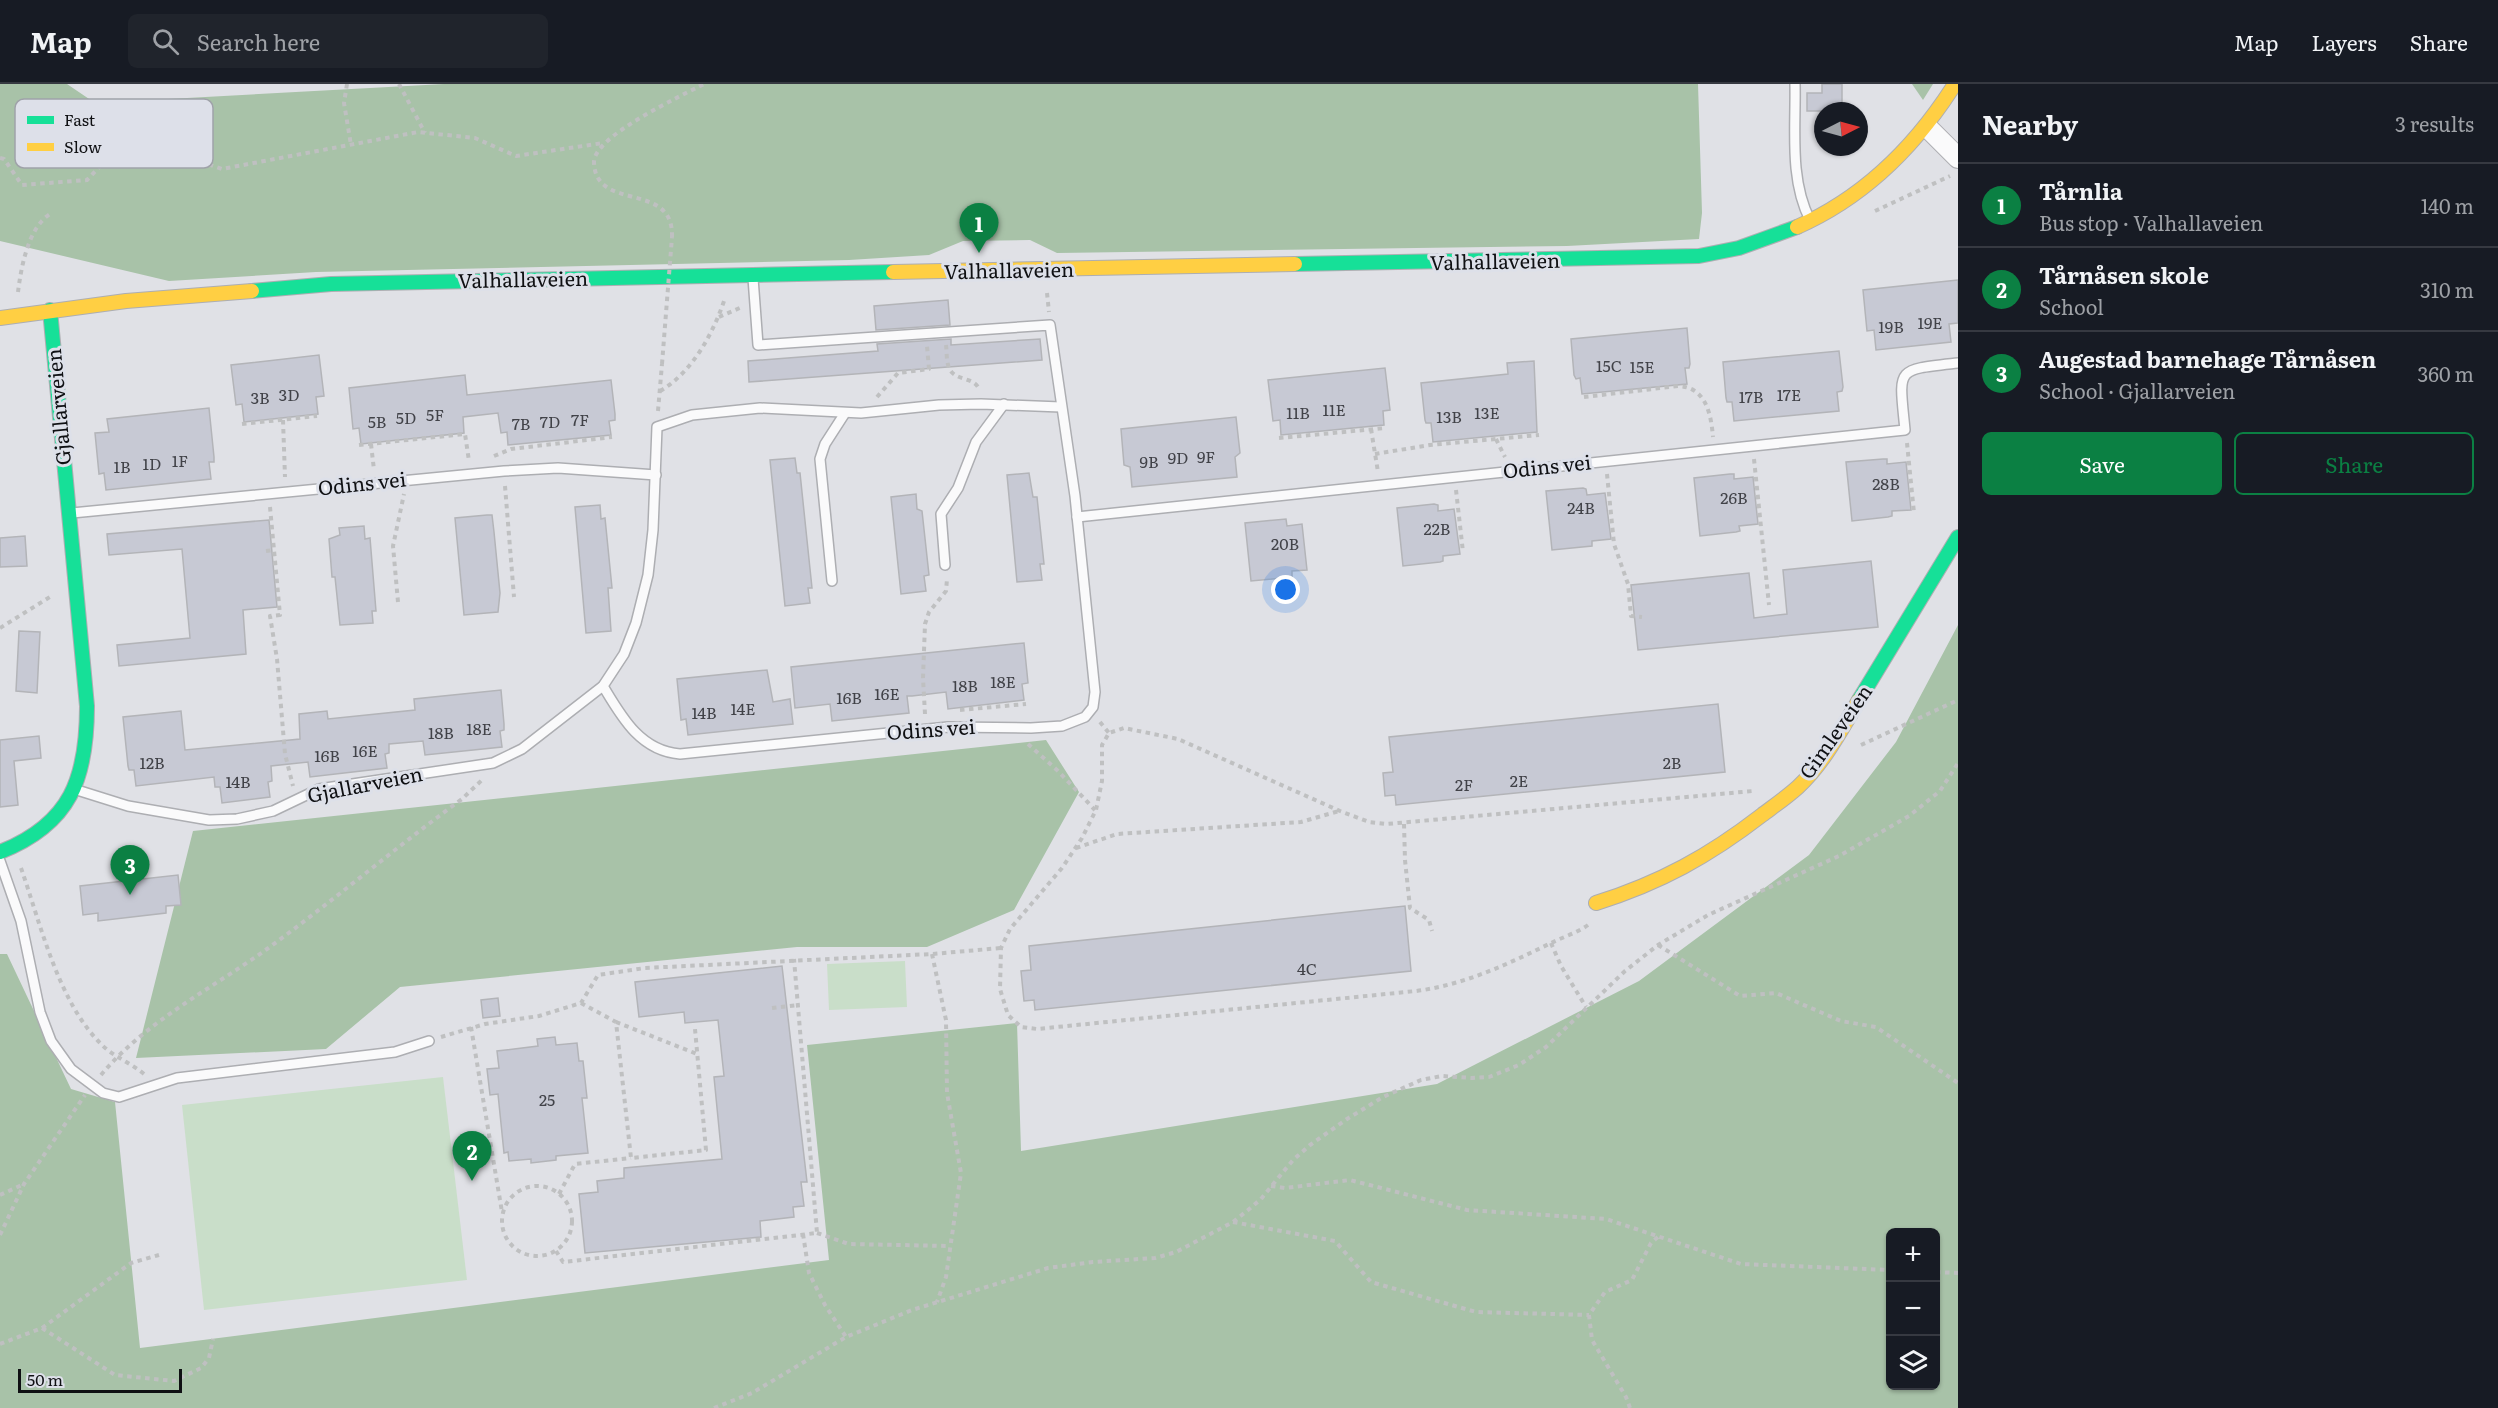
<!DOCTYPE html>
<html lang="en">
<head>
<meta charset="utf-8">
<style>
  body { margin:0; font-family:Literata,serif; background:#20242c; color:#f1f3f6 }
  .controls { position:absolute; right:18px; bottom:18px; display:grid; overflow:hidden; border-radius:9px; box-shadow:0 2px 4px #0004 }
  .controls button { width:54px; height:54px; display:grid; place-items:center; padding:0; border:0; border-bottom:2px solid #363941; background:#171b24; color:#f1f3f6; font:30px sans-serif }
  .compass { position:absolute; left:1814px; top:18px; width:54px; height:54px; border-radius:50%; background:#171b24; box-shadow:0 2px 4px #0004; rotate:84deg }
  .scale { position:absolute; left:18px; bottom:15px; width:164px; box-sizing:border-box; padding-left:6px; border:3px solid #0f1013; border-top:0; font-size:16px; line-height:21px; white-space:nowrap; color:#0f1013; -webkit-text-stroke:4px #dde0e9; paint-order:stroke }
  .you { position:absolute; left:1286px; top:506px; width:21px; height:21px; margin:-15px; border:4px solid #fff; border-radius:50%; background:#1a73e8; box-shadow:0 0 0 9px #1a73e833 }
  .badge { display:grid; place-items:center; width:39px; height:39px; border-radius:50%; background:#0b8043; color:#fff; font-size:20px; font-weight:700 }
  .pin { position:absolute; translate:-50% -50px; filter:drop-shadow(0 2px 3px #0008) }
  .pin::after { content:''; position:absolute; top:32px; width:21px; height:18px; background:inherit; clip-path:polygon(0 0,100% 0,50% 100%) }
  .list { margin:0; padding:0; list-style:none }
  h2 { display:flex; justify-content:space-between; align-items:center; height:78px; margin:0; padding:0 24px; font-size:26px }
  h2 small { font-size:20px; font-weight:400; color:#9ea1a6 }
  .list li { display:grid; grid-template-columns:39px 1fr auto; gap:18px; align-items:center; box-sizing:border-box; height:84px; padding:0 24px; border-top:2px solid #363941 }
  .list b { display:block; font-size:22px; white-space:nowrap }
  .list p { margin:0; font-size:20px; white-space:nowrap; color:#9ea1a6 }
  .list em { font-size:20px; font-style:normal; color:#9ea1a6 }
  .actions { display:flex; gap:12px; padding:18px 24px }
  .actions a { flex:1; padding:14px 0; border:2px solid #0b8043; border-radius:9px; text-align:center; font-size:21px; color:#0b8043 }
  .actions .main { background:#0b8043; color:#fff }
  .icon { flex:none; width:33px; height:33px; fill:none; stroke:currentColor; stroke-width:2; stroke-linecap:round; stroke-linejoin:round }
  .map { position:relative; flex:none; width:1958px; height:1324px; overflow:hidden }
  header { display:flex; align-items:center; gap:36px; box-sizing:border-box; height:84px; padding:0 30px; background:#171b24; border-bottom:2px solid #363941 }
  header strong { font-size:28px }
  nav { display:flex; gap:33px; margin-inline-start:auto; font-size:21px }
  .search { width:420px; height:54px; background:#20242c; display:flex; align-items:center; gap:15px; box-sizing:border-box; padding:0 21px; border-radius:9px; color:#9ea1a6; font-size:22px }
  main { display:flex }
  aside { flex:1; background:#171b24 }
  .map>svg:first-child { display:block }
  .green { fill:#c9dec9 }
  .forest { fill:#a8c2a8; fill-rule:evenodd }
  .building { fill:#c7c9d4; stroke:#b3b4b8; stroke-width:1.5 }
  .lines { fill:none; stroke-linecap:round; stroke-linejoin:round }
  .lane-casing { stroke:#adaeb2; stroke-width:12 }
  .street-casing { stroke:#adaeb2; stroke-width:22 }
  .fast-casing { stroke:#adaeb2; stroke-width:16 }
  .slow-casing { stroke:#adaeb2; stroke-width:16 }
  .path { stroke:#bfc0c1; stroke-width:4; stroke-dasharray:4.5 4.5; stroke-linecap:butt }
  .lane { stroke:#fafafb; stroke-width:9 }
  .street { stroke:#fafafb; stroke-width:20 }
  .fast { stroke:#16e098; stroke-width:14 }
  .slow { stroke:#ffcf43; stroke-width:14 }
  .path-bridge { stroke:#bfc0c1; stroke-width:4; stroke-dasharray:4.5 4.5; stroke-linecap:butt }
  .labels { text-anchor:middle; stroke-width:6; stroke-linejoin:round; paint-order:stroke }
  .number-label { font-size:16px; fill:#414248 }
  .street-label { font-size:20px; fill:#0f1013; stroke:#dde0e9 }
  .key { fill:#dde0e9; stroke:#9fa2a9; stroke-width:1.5 }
  .key-label { font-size:16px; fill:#0f1013 }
</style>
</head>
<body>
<header>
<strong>Map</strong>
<div class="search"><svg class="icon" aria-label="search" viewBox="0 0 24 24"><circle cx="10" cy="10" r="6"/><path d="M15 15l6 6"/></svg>Search here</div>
<nav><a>Map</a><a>Layers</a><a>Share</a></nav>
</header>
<main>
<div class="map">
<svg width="1958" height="1324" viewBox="0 0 1958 1324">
  <rect width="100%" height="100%" fill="#e0e1e6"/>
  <!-- green -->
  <g class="green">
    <path d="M905,877L907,923L829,926L827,880Z"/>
    <path d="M443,993L467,1196L204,1226L182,1021Z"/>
  </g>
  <!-- forest -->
  <g class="forest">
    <path d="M0,0H67L95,19L444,0H1698L1702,129L1699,155L1567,162L1057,169L1030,156L963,157L929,171L849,176L316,188L169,197L0,157Z"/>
    <path d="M1912,0H1933L1923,16Z"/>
    <path d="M1958,541V1324H0V870H7L71,1005L115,1018L140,1264L829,1176L807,961L1017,939L1021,1067L1437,1000L1639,897L1809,771L1896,658ZM1890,1148H1936V1302H1890Z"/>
    <path d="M1046,656L1079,708L1014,826L927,863H797L400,903L326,965L136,974L193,747Z"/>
  </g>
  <!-- building -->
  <g class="building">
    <path d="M1822,0H1842V27H1807V9H1822Z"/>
    <path d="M1958,196V239L1949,240L1951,258L1876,266L1874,246L1867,247L1863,206Z"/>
    <path d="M948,216L950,241L876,246L874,222Z"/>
    <path d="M1687,244L1690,280L1689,284H1685L1687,300L1582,310L1580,294L1576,295L1574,291L1571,255Z"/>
    <path d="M951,255V261L1040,255L1042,276L749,298L748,277L878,267L877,260Z"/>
    <path d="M1839,267L1843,303L1842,307L1837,308L1839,327L1734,337L1732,318H1727L1726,314L1723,278Z"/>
    <path d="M319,271L324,312L316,313L318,330L244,338L242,320L236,321L231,281Z"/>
    <path d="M1534,277L1537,348L1433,358L1431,339H1426L1425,336L1421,299L1508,290L1507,279Z"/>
    <path d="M1385,284L1390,326L1383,327L1384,341L1281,351L1280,336L1273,337L1268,296Z"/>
    <path d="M465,291L467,311L611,296L615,330V336L609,337L611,351L508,361L507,348L501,349L498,329L463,333L464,349L361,360L359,344L353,345L349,304Z"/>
    <path d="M209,324L214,373V378H209L211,395L106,406L104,389L99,390L95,349L109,348L107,335Z"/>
    <path d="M1236,333L1240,369L1235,373L1237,393L1132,403L1130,383L1124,381L1121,345Z"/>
    <path d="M795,374L797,389H800L812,504H808L810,519L785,522L770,376Z"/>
    <path d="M1883,375H1887V380L1906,378L1911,426L1892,427V432L1888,433L1852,437L1846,378Z"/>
    <path d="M1029,389L1033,413H1037L1044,480H1040L1042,496L1017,498L1007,391Z"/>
    <path d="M1730,390H1734V395L1753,393L1758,440L1739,442L1740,447L1736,448L1700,452L1694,394Z"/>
    <path d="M1583,404L1586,405L1587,411L1605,409L1611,455L1592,457V462L1552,466L1546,407Z"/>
    <path d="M916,410L917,425L922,427L929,491L924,492L926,507L901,510L891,413Z"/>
    <path d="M1434,420L1438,421V427L1454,425L1460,470L1443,472V477L1440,478L1403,482L1397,424Z"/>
    <path d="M600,421L601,435L605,434L612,504H608L611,547L586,549L575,423Z"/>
    <path d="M487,431H492L494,448L500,509L498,528L464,531L455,434Z"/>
    <path d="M1286,435L1287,442L1302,440L1307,486L1292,487V493L1251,497L1245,439Z"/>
    <path d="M269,436L277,523L243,526L246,570L119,582L117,561L190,554L182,465L109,471L107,450Z"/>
    <path d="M364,442L365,455L370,454L376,527H372L373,539L340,541L335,493H332L329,455L340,451L339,444Z"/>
    <path d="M25,452L27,482L0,483V454Z"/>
    <path d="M1871,477L1878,543L1638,566L1631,501L1749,489L1754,534L1787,530L1783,486Z"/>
    <path d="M19,547L40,548L37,609L16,607Z"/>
    <path d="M1024,559L1028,599L1022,600L1024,616L948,625L946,608L912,612H907L909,629L832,637L830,620L795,624L791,583Z"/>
    <path d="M767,586L773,618L790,615L793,640L688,651L686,635L681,636L677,595Z"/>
    <path d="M501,606L504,640V646L500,647L502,663L425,671L423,657L389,660V669L385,670L387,684L310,693L308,678L271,682L272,697L268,698L270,713L222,719L220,703H215L214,693L136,702L134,686H129L128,682L123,633L181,627L185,666L300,655L299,630L327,627L328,635L415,626L414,615Z"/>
    <path d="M1718,620L1725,688L1396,721L1395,711L1385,712L1383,689L1393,688L1389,653Z"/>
    <path d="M39,652L41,674L14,677L18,721L0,723V656Z"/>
    <path d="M178,791L181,821L166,822V829L98,837V829L83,831L80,802Z"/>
    <path d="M1405,822L1411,887L1035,926L1034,916L1024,917L1021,887L1031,886L1029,862Z"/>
    <path d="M782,882L807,1098H801L804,1122L793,1123L794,1133L760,1137L761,1153L585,1169L579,1110L598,1108L597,1097L624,1094V1084L722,1075L714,993L724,992L718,936L685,939L684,928L639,933L635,898Z"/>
    <path d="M498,914L500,932L483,934L481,916Z"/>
    <path d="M555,953L556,961L577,959L579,977H583L587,1014H582L588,1069L556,1072V1076L531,1079V1075L509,1077L508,1068L504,1069L498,1010L490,1011L487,985L499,984L497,967L538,962L537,955Z"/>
  </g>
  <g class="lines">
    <!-- lane casing -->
    <g class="lane-casing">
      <g id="lane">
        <path d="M1795,0C1796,44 1789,95 1810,136"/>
        <path d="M72,429L504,387L558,384L656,391"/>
        <path d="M1077,433L1905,346C1899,283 1894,286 1958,279"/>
        <path d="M945,481L941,430L958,404L976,358L1004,320"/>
        <path d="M832,497L820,375L825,360L845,329"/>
        <path d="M603,602C621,632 640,667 680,670L948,643L1031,644L1062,642L1085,633L1093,623L1095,608L1075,412L1050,241L758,261L753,194"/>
        <path d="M77,706L128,722L209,736L237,735L273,727L319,705L493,679L522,665L603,602L624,570L636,539L648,491L653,446L657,343L692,331L760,324L861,329L939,321L981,320L1061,323"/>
        <path d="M0,777L21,837L40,928L51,957L71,985L103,1009L119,1013L177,994L395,968L429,957"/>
      </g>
    </g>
    <!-- street casing -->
    <g class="street-casing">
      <path id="street" d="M1928,44L1958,74"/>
    </g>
    <!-- fast casing -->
    <g class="fast-casing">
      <g id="fast">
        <path d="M1295,180L1699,172L1739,164L1797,143"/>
        <path d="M252,207L331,200L893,188"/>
        <path d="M1859,616L1958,453"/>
        <path d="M0,768C71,740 87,694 87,622L50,226"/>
      </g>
    </g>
    <!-- slow casing -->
    <g class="slow-casing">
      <g id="slow">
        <path d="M1797,143C1865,113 1915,63 1955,0"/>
        <path d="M893,188L1295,180"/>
        <path d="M0,234L126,217L252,207"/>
        <path d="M1596,819C1660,799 1709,772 1762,731C1774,722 1787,713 1798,703C1824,679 1841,646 1859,616"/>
      </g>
    </g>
    <!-- path -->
    <g class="path">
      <path d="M347,0L344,19L351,61"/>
      <path d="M399,0L425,49"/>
      <path d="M0,74L4,75L22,101L87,96L105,77L172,67L222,85L418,48L475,54L516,72L603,59"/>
      <path d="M1875,127L1950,92"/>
      <path d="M672,153C674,96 595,129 594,78C594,52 681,12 704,0"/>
      <path d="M18,208C21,184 28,144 50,130"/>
      <path d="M1047,209L1049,228"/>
      <path d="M719,233L742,223"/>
      <path d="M946,261C947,268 946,279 950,286C957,297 974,293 979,305"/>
      <path d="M660,307C692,289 714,248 725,214"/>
      <path d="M877,313L898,289L929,285L927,262"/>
      <path d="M1584,313L1678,302C1706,303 1711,330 1713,353"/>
      <path d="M658,327L662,280"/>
      <path d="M283,336L285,393"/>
      <path d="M242,340L317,332"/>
      <path d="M1371,345L1378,388"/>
      <path d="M1279,354L1386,344"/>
      <path d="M1496,355L1505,373"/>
      <path d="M1907,359L1914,429"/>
      <path d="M371,360L374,386"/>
      <path d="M359,361L465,350L469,377"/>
      <path d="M1375,370L1430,361L1539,351"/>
      <path d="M494,372L511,365L612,353"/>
      <path d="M1754,375L1769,521"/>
      <path d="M1607,390L1614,460L1628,500L1631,532L1642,533"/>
      <path d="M505,402L514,513"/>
      <path d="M1456,406L1463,468"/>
      <path d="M270,423L280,531L270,532L277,575L285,670L293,702"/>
      <path d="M266,467L274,466"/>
      <path d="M398,518L393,462L404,410"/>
      <path d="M0,544L53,511"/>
      <path d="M960,626L1026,620"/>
      <path d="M925,630L923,594L925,540L929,528L946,507L947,495"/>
      <path d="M1100,638L1109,649"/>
      <path d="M1028,660L1058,687L1095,726"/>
      <path d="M1861,661L1958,616"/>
      <path d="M1404,740L1405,776L1410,824L1429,836L1432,847"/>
      <path d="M1076,764L1117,750L1301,738L1339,727"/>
      <path d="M21,784C41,841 58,918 102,961C114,973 131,979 144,990"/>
      <path d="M1588,841C1577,849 1563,853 1551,859C1508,880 1464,901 1416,907L1037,945L1021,943L1008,931L1000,905L1001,864L1010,845L1062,784L1082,754L1096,726L1102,697V661L1109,649L1124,644L1178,655L1340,727L1369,738L1387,740L1753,707"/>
      <path d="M1551,859L1561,882L1586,923"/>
      <path d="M1658,861L1740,912L1776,909L1841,937L1876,943L1958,999"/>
      <path d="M932,870L946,936L947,1009L961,1089L946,1193L937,1218"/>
      <path d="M581,919L616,938L631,1074L706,1066L695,945"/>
      <path d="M772,924L798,921"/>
      <path d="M616,938L697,970"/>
      <path d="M471,943L502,1128"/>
      <path d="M441,953L485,940L539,932L581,919L598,891L645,884L932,870L1001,864"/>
      <path d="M101,991C145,938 211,905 267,865C333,817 395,764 462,715L483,695"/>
      <path d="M1271,1102L1285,1104L1350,1096L1467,1126L1606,1135L1741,1180L1890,1186"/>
      <circle cx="537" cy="1137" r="35"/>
      <path d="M559,1110L575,1080L631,1074"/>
      <path d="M0,1111L24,1100"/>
      <path d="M1233,1138L1335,1157L1371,1198L1476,1228L1589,1231"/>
      <path d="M817,1149L849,1160L950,1162"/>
      <path d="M803,1150L809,1189L825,1221L846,1253"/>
      <path d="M0,1151L24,1100L85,1011"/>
      <path d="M556,1167L563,1178L817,1149L794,875"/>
      <path d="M1936,1188L1958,1189"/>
      <path d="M42,1244L131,1179L159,1171"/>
      <path d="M0,1260L42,1244L115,1291L174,1297L201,1284L209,1274L213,1255"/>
      <path d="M714,1324L752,1309L846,1253L912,1226L1048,1184L1093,1178L1155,1174L1176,1168L1233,1138L1248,1126L1261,1115L1293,1076L1310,1061L1347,1035L1383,1013L1421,996L1442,992L1472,994L1489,993L1519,981L1546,963L1625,887L1658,861L1708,831L1839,772L1909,732L1940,707L1958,679"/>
      <path d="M1630,1324L1626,1313L1592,1256L1589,1231L1605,1208L1632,1196L1651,1159L1659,1152"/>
    </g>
    <!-- lane -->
    <use href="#lane" class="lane"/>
    <!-- street -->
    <use href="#street" class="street"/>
    <!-- fast -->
    <use href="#fast" class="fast"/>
    <!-- slow -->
    <use href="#slow" class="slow"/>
    <!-- path-bridge -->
    <path class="path-bridge" d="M662,280L672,153"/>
  </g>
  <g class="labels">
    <!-- number labels -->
    <g class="number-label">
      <text x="1930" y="245">19E</text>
      <text x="1891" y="249">19B</text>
      <text x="1609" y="288">15C</text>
      <text x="1642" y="289">15E</text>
      <text x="289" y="317">3D</text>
      <text x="1789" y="317">17E</text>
      <text x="1751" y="319">17B</text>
      <text x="260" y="320">3B</text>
      <text x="1334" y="332">11E</text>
      <text x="1298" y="335">11B</text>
      <text x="1487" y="335">13E</text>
      <text x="435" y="337">5F</text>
      <text x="1449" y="339">13B</text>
      <text x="406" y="340">5D</text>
      <text x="580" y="342">7F</text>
      <text x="377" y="344">5B</text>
      <text x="550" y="344">7D</text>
      <text x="521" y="346">7B</text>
      <text x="1206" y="379">9F</text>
      <text x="1178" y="380">9D</text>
      <text x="180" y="383">1F</text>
      <text x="1149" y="384">9B</text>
      <text x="152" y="386">1D</text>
      <text x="122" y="389">1B</text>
      <text x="1886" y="406">28B</text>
      <text x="1734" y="420">26B</text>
      <text x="1581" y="430">24B</text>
      <text x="1437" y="451">22B</text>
      <text x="1285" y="466">20B</text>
      <text x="1003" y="604">18E</text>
      <text x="965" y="608">18B</text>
      <text x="887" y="616">16E</text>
      <text x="849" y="620">16B</text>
      <text x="743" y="631">14E</text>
      <text x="704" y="635">14B</text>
      <text x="479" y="651">18E</text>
      <text x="441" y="655">18B</text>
      <text x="365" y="673">16E</text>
      <text x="327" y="678">16B</text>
      <text x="152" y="685">12B</text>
      <text x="1672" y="685">2B</text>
      <text x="1519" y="703">2E</text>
      <text x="238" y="704">14B</text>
      <text x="1464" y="707">2F</text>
      <text x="1307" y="891">4C</text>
      <text x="547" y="1022">25</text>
    </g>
    <!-- street labels -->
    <g class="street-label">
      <text transform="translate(1495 178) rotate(-1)" y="7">Valhallaveien</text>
      <text transform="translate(1009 187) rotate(-1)" y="7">Valhallaveien</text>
      <text transform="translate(523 196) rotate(-1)" y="7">Valhallaveien</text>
      <text transform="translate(59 323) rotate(-95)" y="7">Gjallarveien</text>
      <text transform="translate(1547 383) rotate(-6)" y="7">Odins vei</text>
      <text transform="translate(362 400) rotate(-6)" y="7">Odins vei</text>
      <text transform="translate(931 646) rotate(-4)" y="7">Odins vei</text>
      <text transform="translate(1836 648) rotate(-55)" y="7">Gimleveien</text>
      <text transform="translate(365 701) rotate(-11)" y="7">Gjallarveien</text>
    </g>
  </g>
  <!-- legend -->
  <rect x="15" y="15" width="198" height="69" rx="9" class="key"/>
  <rect x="27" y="32" width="27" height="8" fill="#16e098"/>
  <rect x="27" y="59" width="27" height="8" fill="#ffcf43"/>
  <g class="key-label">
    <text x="64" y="42">Fast</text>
    <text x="64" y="69">Slow</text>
  </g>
</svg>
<div class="controls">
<button>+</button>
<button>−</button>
<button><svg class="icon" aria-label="layers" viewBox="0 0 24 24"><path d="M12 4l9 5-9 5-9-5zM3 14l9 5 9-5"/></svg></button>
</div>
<svg class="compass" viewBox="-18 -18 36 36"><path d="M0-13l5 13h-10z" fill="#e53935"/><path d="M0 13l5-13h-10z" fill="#9ea1a6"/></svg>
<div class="scale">50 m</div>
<div class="you"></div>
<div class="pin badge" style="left:979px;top:169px">1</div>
<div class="pin badge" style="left:472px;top:1097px">2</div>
<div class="pin badge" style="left:130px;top:811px">3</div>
</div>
<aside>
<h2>Nearby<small>3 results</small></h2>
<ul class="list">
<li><span class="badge">1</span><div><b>Tårnlia</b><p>Bus stop · Valhallaveien</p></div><em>140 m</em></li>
<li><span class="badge">2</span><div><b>Tårnåsen skole</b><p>School</p></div><em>310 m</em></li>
<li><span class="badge">3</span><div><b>Augestad barnehage Tårnåsen</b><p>School · Gjallarveien</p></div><em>360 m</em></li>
</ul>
<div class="actions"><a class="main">Save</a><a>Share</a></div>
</aside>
</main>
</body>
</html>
